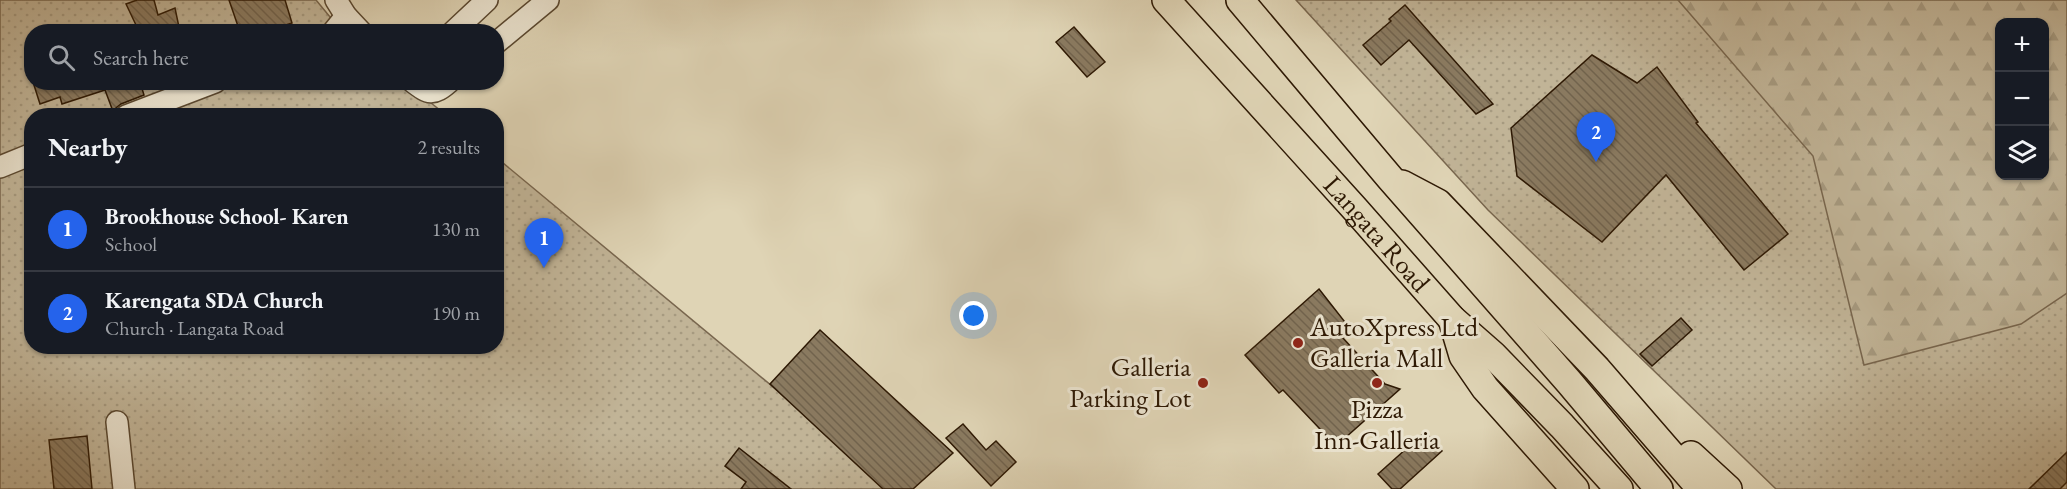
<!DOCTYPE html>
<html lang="en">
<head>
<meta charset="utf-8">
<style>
  body { margin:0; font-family:"EB Garamond",serif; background:#20242c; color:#f1f3f6 }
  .controls { position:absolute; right:18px; top:18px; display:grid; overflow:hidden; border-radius:12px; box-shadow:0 2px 4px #0004 }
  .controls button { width:54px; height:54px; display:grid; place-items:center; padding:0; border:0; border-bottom:2px solid #363941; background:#171b24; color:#f1f3f6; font:30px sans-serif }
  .you { position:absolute; left:974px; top:316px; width:21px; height:21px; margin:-15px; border:4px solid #fff; border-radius:50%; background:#1a73e8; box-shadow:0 0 0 9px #1a73e833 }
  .badge { display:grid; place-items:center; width:39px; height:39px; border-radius:50%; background:#2563eb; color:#fff; font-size:20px; font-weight:700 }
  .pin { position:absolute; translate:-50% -50px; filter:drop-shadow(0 2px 3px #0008) }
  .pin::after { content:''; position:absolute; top:32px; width:21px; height:18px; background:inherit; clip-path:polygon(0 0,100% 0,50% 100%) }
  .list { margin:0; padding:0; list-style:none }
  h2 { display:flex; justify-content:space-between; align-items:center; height:78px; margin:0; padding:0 24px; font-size:26px }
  h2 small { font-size:20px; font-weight:400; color:#9ea1a6 }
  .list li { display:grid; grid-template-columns:39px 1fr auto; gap:18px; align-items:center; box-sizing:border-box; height:84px; padding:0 24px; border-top:2px solid #363941 }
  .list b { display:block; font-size:22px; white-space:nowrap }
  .list p { margin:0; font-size:20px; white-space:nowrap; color:#9ea1a6 }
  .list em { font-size:20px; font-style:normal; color:#9ea1a6 }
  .icon { flex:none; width:33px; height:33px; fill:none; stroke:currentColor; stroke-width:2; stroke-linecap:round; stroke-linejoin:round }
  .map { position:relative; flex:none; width:2067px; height:489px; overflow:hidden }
  .search { position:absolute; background:#171b24; box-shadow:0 2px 4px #0004; left:24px; top:24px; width:480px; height:66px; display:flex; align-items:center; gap:15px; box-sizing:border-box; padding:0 21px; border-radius:24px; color:#9ea1a6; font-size:22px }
  .panel { position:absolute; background:#171b24; box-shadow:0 2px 4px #0004; left:24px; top:108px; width:480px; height:246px; border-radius:24px }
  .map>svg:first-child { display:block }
  .green { fill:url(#green-dots); stroke:#78664e; stroke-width:1.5; fill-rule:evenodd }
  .forest { fill:url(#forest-firs); stroke:#78664e; stroke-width:1.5; fill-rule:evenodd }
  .building { fill:url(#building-back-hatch); stroke:#2e1904; stroke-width:1.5 }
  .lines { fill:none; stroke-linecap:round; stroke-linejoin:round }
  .minor-casing { stroke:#5a4830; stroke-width:24 }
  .major-casing { stroke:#2e1904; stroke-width:30 }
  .minor { stroke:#eae3cf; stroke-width:21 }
  .major { stroke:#dfd4b5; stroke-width:27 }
  .poi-dot { fill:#8f2418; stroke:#eae3cf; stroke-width:2 }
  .labels { text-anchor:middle; stroke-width:6; stroke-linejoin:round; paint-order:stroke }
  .street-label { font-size:27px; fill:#2e1904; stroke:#eae3cf }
  .poi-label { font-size:27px; fill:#2e1904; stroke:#eae3cf; text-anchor:start }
</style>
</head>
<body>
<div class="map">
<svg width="2067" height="489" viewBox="0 0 2067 489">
  <defs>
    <pattern id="green-dots" width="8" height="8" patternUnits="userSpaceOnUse" patternTransform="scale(1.5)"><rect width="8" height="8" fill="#c1b497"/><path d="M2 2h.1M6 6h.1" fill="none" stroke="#a69a80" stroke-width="1.8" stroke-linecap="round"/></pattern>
    <pattern id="forest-firs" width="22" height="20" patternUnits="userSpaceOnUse" patternTransform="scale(1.5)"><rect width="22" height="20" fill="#c1b497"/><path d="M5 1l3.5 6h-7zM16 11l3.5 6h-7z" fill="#a69a80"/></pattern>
    <pattern id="building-back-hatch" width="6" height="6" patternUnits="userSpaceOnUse" patternTransform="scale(1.5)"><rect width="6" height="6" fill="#8a7a60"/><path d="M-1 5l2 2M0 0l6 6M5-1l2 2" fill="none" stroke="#71634d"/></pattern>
  </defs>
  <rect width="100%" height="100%" fill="#dfd4b5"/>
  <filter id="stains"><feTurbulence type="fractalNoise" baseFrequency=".00333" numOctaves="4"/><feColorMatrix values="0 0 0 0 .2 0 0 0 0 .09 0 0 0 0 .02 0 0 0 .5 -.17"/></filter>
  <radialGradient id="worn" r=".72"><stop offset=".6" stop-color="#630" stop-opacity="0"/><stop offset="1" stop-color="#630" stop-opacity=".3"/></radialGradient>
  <!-- green -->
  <g class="green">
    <path d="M0,0H316L335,23L344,31L32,32V82L406,83L446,115L32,116V346H496L497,158L896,489H0Z"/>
    <path d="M1296,0H2067V489H1776L1488,210ZM2000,22H2044V176H2000Z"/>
  </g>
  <!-- forest -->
  <path class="forest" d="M1678,0H2067V293L2021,324L1864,365L1813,156ZM2000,22H2044V176H2000Z"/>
  <!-- building -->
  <g class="building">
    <path d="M137,0H154L158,15L175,8L180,32H120L136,25L126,4Z"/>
    <path d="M229,0H285L292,23L264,32H240Z"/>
    <path d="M1405,5L1493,104L1476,114L1409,40L1381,65L1363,45L1391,21L1389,19Z"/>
    <path d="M1074,27L1105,62L1087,77L1056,42Z"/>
    <path d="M1592,55L1637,83L1657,67L1698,122L1696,123L1788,234L1744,270L1666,175L1602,242L1517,176L1511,128Z"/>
    <path d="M33,82H140L144,95L121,104L116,108L114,114L105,90L62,104L60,97L40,104Z"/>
    <path d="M1319,289L1352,331L1343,338L1385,384L1400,389L1336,446L1283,390L1279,393L1245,355Z"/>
    <path d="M1681,318L1692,330L1652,366L1640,354Z"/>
    <path d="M820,330L953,453L913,489H883L770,384Z"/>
    <path d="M963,424L986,450L996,441L1016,462L991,486L946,438Z"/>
    <path d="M1425,432L1442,451L1400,489H1392L1378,474Z"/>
    <path d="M87,436L92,489H54L49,440Z"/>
    <path d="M739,448L791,489H741L746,482L725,466Z"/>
    <path d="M2067,452V482L2060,489H2029Z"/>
  </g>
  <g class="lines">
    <!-- minor casing -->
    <g class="minor-casing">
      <g id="minor">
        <path d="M336,0L346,16L361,32"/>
        <path d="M333,32L346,16"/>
        <path d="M453,32L487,0"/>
        <path d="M496,43L548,0"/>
        <path d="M413,82C429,94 433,96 449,82"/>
        <path d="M126,116L215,82"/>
        <path d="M0,167L32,154"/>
        <path d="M117,422L124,489"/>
      </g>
    </g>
    <!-- major casing -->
    <g class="major-casing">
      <g id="major">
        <path id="s1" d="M1166,0L1355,209L1452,319L1493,355L1562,426L1619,489"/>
        <path d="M1240,0L1390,178L1569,382L1659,489"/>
        <path d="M1402,184L1438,203L1597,369L1701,489"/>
        <path d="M1452,319L1463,356L1485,388L1575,489"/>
        <path d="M1691,455L1728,489"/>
      </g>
    </g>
    <!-- minor -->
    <use href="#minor" class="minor"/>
    <!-- major -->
    <use href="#major" class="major"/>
  </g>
  <!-- markers -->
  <g class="poi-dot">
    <circle cx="1298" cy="343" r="6"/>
    <circle cx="1203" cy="383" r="6"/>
    <circle cx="1377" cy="383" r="6"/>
  </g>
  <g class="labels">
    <!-- street labels -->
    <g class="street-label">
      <text dy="9" stroke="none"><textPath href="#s1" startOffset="315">Langata Road</textPath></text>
    </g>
    <!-- poi labels -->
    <g class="poi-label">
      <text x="1310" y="336">AutoXpress Ltd<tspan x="1310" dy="31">Galleria Mall</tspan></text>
      <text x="1191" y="376" text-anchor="end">Galleria<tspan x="1191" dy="31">Parking Lot</tspan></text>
      <text x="1377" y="418" text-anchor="middle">Pizza<tspan x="1377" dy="31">Inn-Galleria</tspan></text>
    </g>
  </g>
  <rect width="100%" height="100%" filter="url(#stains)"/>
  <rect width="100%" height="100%" fill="url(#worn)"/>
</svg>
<div class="controls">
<button>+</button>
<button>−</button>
<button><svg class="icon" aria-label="layers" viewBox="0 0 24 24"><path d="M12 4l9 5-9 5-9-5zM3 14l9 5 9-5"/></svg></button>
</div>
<div class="you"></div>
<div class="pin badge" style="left:544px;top:268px">1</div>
<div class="pin badge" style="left:1596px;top:162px">2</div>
<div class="search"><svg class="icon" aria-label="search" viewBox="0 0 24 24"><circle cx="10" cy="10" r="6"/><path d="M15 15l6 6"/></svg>Search here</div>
<section class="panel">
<h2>Nearby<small>2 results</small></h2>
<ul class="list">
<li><span class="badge">1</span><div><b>Brookhouse School- Karen</b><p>School</p></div><em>130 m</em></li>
<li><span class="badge">2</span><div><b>Karengata SDA Church</b><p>Church · Langata Road</p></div><em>190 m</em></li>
</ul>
</section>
</div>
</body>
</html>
